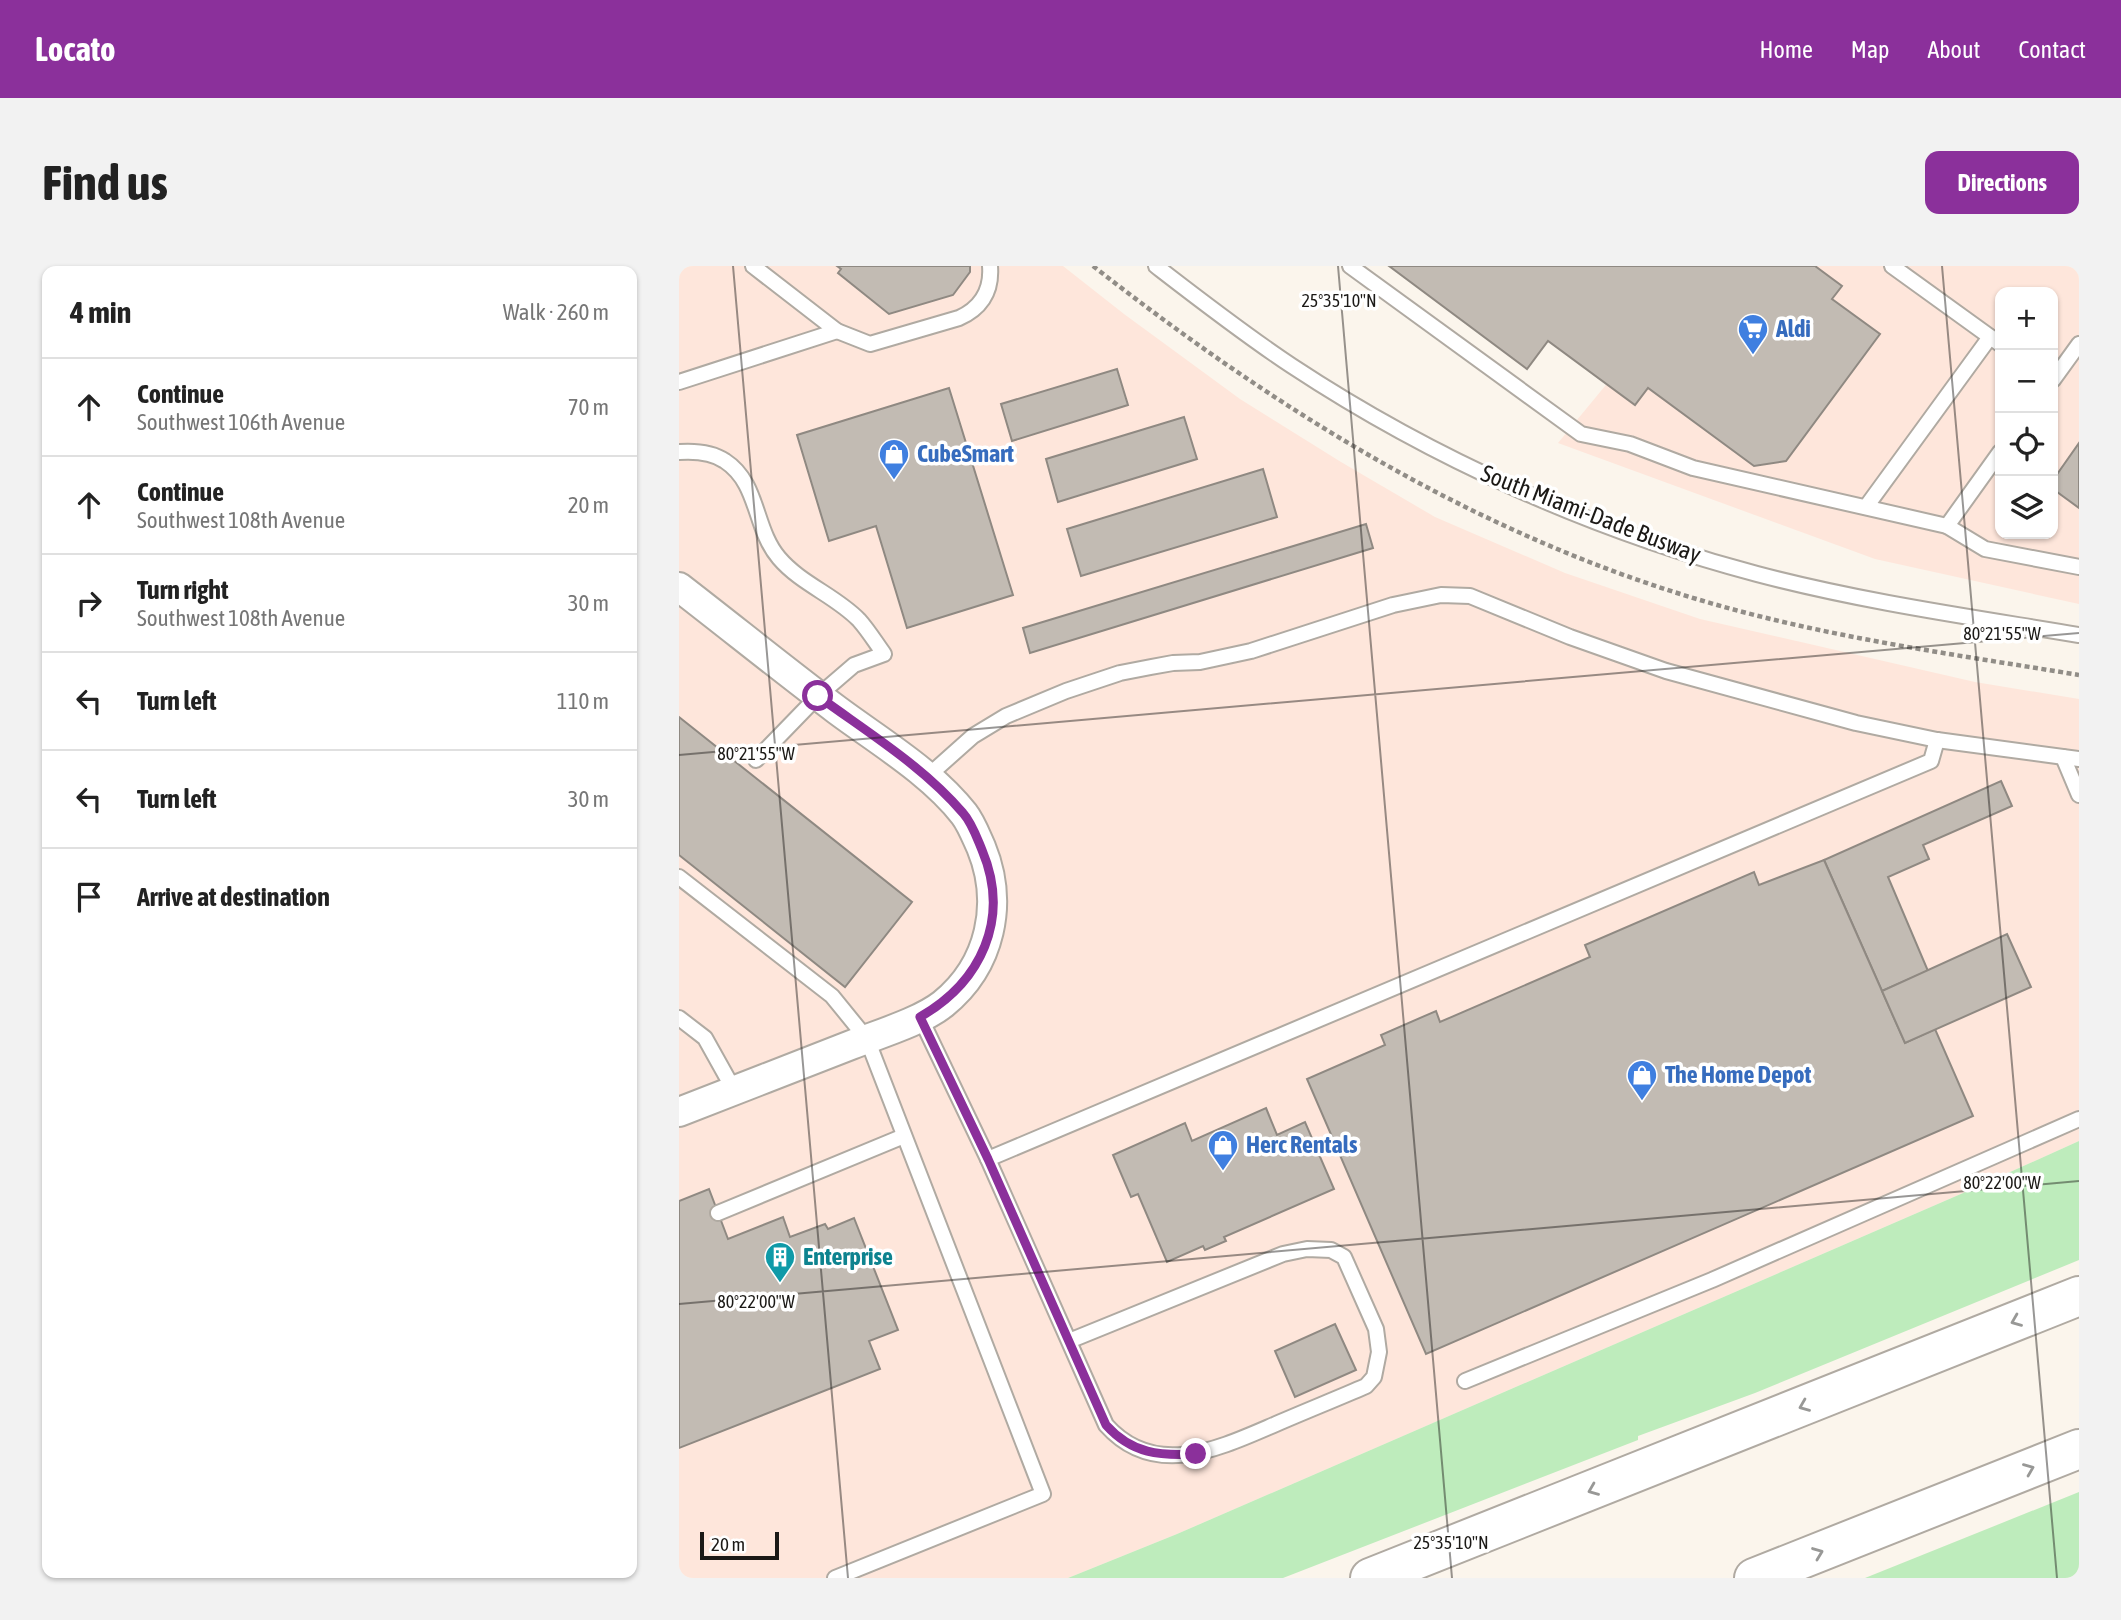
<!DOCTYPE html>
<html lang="en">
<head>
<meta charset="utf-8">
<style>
  body { margin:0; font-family:"Asap Condensed",sans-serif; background:#f2f2f2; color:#222 }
  .controls { position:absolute; right:21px; top:21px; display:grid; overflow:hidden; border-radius:14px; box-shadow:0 2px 5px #0004 }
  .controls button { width:63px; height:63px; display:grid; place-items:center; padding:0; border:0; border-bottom:2px solid #e0e0e0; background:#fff; color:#222; font:35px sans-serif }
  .scale { position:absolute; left:21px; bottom:18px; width:79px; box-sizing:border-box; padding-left:7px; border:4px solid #1b1916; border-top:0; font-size:19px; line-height:24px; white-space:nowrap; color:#1b1916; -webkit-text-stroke:5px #fff; paint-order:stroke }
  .stop { position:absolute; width:21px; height:21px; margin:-16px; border:5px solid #8b309b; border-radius:50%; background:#fff }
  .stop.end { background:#8b309b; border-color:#fff; box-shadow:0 2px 7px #0008 }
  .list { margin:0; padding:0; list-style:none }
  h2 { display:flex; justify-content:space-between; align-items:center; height:91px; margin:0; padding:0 28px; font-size:30px }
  h2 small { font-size:23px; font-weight:400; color:#767676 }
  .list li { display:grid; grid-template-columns:46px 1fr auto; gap:21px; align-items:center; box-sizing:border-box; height:98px; padding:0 28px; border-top:2px solid #e0e0e0 }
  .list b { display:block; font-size:26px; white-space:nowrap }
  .list p { margin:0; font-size:23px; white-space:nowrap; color:#767676 }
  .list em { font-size:23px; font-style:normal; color:#767676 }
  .icon { flex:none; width:38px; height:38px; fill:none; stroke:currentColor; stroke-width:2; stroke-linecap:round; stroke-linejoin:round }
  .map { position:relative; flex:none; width:1400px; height:1312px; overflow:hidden; border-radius:14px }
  header { display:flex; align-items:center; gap:42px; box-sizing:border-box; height:98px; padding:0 35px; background:#8b309b; color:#fff }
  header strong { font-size:33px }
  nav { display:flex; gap:38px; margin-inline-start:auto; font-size:24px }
  .intro { display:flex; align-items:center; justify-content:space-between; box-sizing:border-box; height:168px; padding:0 42px }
  h1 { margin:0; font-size:49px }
  .button { padding:18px 32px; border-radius:14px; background:#8b309b; color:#fff; font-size:24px; font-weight:700 }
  main { display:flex; gap:42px; padding:0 42px }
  aside { flex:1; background:#fff; border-radius:14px; box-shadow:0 2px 5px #0004 }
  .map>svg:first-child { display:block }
  .commercial { fill:#fee6db; fill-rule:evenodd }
  .green { fill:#beecbc }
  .building { fill:#c2bbb3; stroke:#8f8982; stroke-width:2 }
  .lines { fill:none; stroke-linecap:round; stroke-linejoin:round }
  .lane-casing { stroke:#b0aaa2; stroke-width:18 }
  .street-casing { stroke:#b0aaa2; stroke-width:32 }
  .highway-casing { stroke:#b0aaa2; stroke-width:42 }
  .path { stroke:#918d87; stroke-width:4.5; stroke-dasharray:5 3.5; stroke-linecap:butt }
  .lane { stroke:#fff; stroke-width:14 }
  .street { stroke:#fff; stroke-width:28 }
  .highway { stroke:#fff; stroke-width:38 }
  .oneway { stroke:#989896 }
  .route { stroke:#8b309b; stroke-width:9 }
  .ticks { fill:none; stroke:#1b1916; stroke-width:2; stroke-opacity:0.45 }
  .labels { text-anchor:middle; stroke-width:7; stroke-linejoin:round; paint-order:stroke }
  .shop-label { font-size:24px; font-weight:bold; fill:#366cbe; stroke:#fff; text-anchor:start }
  .street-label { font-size:24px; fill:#1b1916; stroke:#fff }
  .culture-label { font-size:24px; font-weight:bold; fill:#0d838f; stroke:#fff; text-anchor:start }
  .ticks-label { font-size:18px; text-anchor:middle; fill:#1b1916; stroke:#fff; stroke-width:7; stroke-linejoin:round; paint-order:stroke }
</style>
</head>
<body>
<header>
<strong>Locato</strong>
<nav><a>Home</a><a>Map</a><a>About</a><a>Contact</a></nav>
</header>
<div class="intro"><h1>Find us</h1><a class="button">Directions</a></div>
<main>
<aside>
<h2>4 min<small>Walk · 260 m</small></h2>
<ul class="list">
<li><svg class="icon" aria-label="ahead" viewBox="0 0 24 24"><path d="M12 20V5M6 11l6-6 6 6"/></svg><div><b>Continue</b><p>Southwest 106th Avenue</p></div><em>70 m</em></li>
<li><svg class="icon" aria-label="ahead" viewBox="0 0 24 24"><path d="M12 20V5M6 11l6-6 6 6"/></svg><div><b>Continue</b><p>Southwest 108th Avenue</p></div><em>20 m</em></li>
<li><svg class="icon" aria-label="right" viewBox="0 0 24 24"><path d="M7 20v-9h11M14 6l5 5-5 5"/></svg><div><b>Turn right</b><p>Southwest 108th Avenue</p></div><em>30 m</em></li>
<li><svg class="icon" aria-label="left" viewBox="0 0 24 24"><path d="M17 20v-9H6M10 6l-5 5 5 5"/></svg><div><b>Turn left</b></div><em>110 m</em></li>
<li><svg class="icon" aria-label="left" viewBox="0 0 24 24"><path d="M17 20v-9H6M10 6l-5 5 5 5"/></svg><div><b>Turn left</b></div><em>30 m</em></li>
<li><svg class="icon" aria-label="arrive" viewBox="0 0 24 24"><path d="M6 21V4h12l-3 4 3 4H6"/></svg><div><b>Arrive at destination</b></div></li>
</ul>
</aside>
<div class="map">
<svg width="1400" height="1312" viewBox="0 0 1400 1312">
  <rect width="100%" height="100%" fill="#fbf5ec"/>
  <!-- commercial -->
  <g class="commercial">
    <path d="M0,0H384L445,48L561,133L662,196L756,251L886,307L1021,353L1296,416L1400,433V875L1291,924L498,1268L389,1312H0Z"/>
    <path d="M1025,0H1400V338L1196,293L879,177ZM1321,26H1374V268H1321Z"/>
  </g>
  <!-- green -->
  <g class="green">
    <path d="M1400,875V994L1076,1127L959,1170V1174L604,1312H389L498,1268L1291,924Z"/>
    <path d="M1400,1226V1312H1186Z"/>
  </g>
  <!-- building -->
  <g class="building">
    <path d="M158,0H291V6L274,29L210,48L159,7L162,3Z"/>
    <path d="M710,0H1136L1163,20L1153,33L1201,68L1107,195L1075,200L969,122L956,139L869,75L848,103Z"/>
    <path d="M438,103L449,139L333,175L322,138Z"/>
    <path d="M270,122L334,329L228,362L197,260L150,275L118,169Z"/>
    <path d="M505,151L518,193L379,236L367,193Z"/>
    <path d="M1400,177V242L1374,223V214Z"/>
    <path d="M584,203L598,251L402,310L388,263Z"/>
    <path d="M687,258L694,282L351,387L344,362Z"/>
    <path d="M0,451L233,636L166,721L0,589Z"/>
    <path d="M1322,515L1333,540L1244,579L1250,593L1209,611L1249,705L1203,725L1145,594Z"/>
    <path d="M1145,594L1226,777L1256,763L1294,850L747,1088L628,813L706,779L702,769L757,745L761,756L911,691L906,679L1075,606L1080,619Z"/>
    <path d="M1328,668L1352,721L1226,777L1203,725Z"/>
    <path d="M587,842L598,869L626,856L655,923L545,971L547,975L526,984L524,980L488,996L459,928L452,931L434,889L506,857L513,875Z"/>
    <path d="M30,923L49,973L104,951L111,971L146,958L149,963L175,952L219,1064L190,1075L201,1103L0,1182V935Z"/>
    <path d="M656,1058L677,1104L616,1131L596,1085Z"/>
  </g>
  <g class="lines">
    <!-- lane casing -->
    <g class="lane-casing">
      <g id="lane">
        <path d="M477,0C521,34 566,69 613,100C754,193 915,265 1078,308C1184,336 1292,351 1400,369"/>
        <path d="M671,0L902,168L951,178L1014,202L1268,260L1321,186"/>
        <path d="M1213,0L1321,78"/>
        <path d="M158,65L191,78L280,52C302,42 313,25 311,0"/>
        <path d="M1374,114L1400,78"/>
        <path d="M0,116L158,65L74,0"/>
        <path d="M0,186C15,185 33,186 46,195C80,217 75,263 100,292C122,318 157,330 180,354C189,364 197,377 205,388L175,399L139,430L77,494"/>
        <path d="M1187,241L1311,71"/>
        <path d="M1268,260L1306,283L1400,301"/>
        <path d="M1384,491L1400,529"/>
        <path d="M248,511L294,470L327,450L387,425L441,407L472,401L494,397L521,396L572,385L714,339L762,329L791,330L891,371L987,405L1177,457L1258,474L1400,493"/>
        <path d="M0,611L153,730L188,773L364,1228L156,1312"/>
        <path d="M241,751L309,893L1252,495L1258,474"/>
        <path d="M0,752L26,772L55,824"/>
        <path d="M309,893L427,1159C476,1214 541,1182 597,1158C627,1145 657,1133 687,1120L695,1111L700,1086L697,1063L665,991L652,984L628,983L604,988L390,1075"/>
        <path d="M39,947L225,870"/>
        <path d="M786,1115L1033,1014L1400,853"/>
      </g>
    </g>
    <!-- street casing -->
    <g class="street-casing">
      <path id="street" d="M0,321C53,362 105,404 158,444C201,476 252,506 285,548C292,557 297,570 302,581C325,637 312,699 264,738C241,756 200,768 172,779C115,801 57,824 0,846"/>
    </g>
    <!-- highway casing -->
    <g class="highway-casing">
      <g id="highway">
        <path d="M691,1312L1400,1030"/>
        <path d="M1075,1312L1400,1183"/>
      </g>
    </g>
    <!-- path -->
    <path class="path" d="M414,0C598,144 795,267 1021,334C1145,371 1273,388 1400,409"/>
    <!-- lane -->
    <use href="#lane" class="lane"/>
    <!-- street -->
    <use href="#street" class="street"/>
    <!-- highway -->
    <use href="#highway" class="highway"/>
  </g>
  <!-- one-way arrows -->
  <defs><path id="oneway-chevron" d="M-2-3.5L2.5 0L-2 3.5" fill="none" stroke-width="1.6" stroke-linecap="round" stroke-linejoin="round" transform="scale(1.75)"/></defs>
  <g class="oneway">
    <use href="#oneway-chevron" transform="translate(1337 1055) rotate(158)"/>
    <use href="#oneway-chevron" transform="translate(1125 1140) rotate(158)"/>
    <use href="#oneway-chevron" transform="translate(1350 1203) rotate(-22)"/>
    <use href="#oneway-chevron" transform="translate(914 1224) rotate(158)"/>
    <use href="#oneway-chevron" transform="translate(1139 1287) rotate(-21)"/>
  </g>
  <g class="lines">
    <!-- route -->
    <path class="route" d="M139,430C188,466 244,500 284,547C293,557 298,572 303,584C332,653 302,716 241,751L309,893L427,1159C453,1188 481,1190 517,1188"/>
  </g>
  <!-- ticks -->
  <path class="ticks" d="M54,0L169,1312M659,0L773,1312M1263,0L1378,1312M0,489L1400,367M0,1038L1400,915"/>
  <!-- icons -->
  <defs>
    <g id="supermarket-pin" transform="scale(1.575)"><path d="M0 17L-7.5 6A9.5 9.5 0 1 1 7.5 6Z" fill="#3f7fe0" stroke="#fff"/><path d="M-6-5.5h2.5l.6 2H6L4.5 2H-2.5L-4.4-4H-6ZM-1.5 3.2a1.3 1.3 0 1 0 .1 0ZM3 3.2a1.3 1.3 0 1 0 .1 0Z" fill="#fff"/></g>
    <g id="shop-pin" transform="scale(1.575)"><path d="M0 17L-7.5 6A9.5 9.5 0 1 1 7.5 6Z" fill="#3f7fe0" stroke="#fff"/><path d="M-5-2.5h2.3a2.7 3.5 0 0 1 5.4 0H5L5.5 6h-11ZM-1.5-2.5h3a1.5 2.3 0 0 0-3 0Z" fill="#fff"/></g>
    <g id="building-pin" transform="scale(1.575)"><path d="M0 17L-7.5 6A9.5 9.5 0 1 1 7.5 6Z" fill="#0f9aa8" stroke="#fff"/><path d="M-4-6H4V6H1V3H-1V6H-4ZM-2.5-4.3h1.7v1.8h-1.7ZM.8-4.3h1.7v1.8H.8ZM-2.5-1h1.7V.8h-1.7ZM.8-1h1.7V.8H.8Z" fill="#fff"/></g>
  </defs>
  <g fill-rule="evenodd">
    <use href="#supermarket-pin" x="1074" y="63"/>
    <use href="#shop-pin" x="215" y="188"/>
    <use href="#shop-pin" x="963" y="809"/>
    <use href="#shop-pin" x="544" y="879"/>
    <use href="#building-pin" x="101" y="991"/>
  </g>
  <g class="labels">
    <!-- shop labels -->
    <g class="shop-label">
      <text x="1097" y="71">Aldi</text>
      <text x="238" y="196">CubeSmart</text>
      <text x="986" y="817">The Home Depot</text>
      <text x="567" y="887">Herc Rentals</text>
    </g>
    <!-- street labels -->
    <g class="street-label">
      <text transform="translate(912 248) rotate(21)" y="8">South Miami-Dade Busway</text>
    </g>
    <!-- culture labels -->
    <g class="culture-label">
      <text x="124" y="999">Enterprise</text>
    </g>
  </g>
  <g class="ticks-label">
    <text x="660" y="41">25°35'10"N</text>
    <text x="1323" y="374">80°21'55"W</text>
    <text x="77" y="494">80°21'55"W</text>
    <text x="1323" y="923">80°22'00"W</text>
    <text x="77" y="1042">80°22'00"W</text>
    <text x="772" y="1283">25°35'10"N</text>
  </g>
</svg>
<div class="controls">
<button>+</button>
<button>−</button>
<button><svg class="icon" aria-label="locate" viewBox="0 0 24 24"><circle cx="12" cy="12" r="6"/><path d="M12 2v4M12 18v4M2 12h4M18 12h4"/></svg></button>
<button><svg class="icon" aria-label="layers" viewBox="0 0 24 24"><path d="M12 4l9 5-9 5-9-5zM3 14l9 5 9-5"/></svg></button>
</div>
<div class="scale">20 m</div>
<div class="stop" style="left:139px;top:430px"></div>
<div class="stop end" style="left:517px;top:1188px"></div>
</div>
</main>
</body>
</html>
